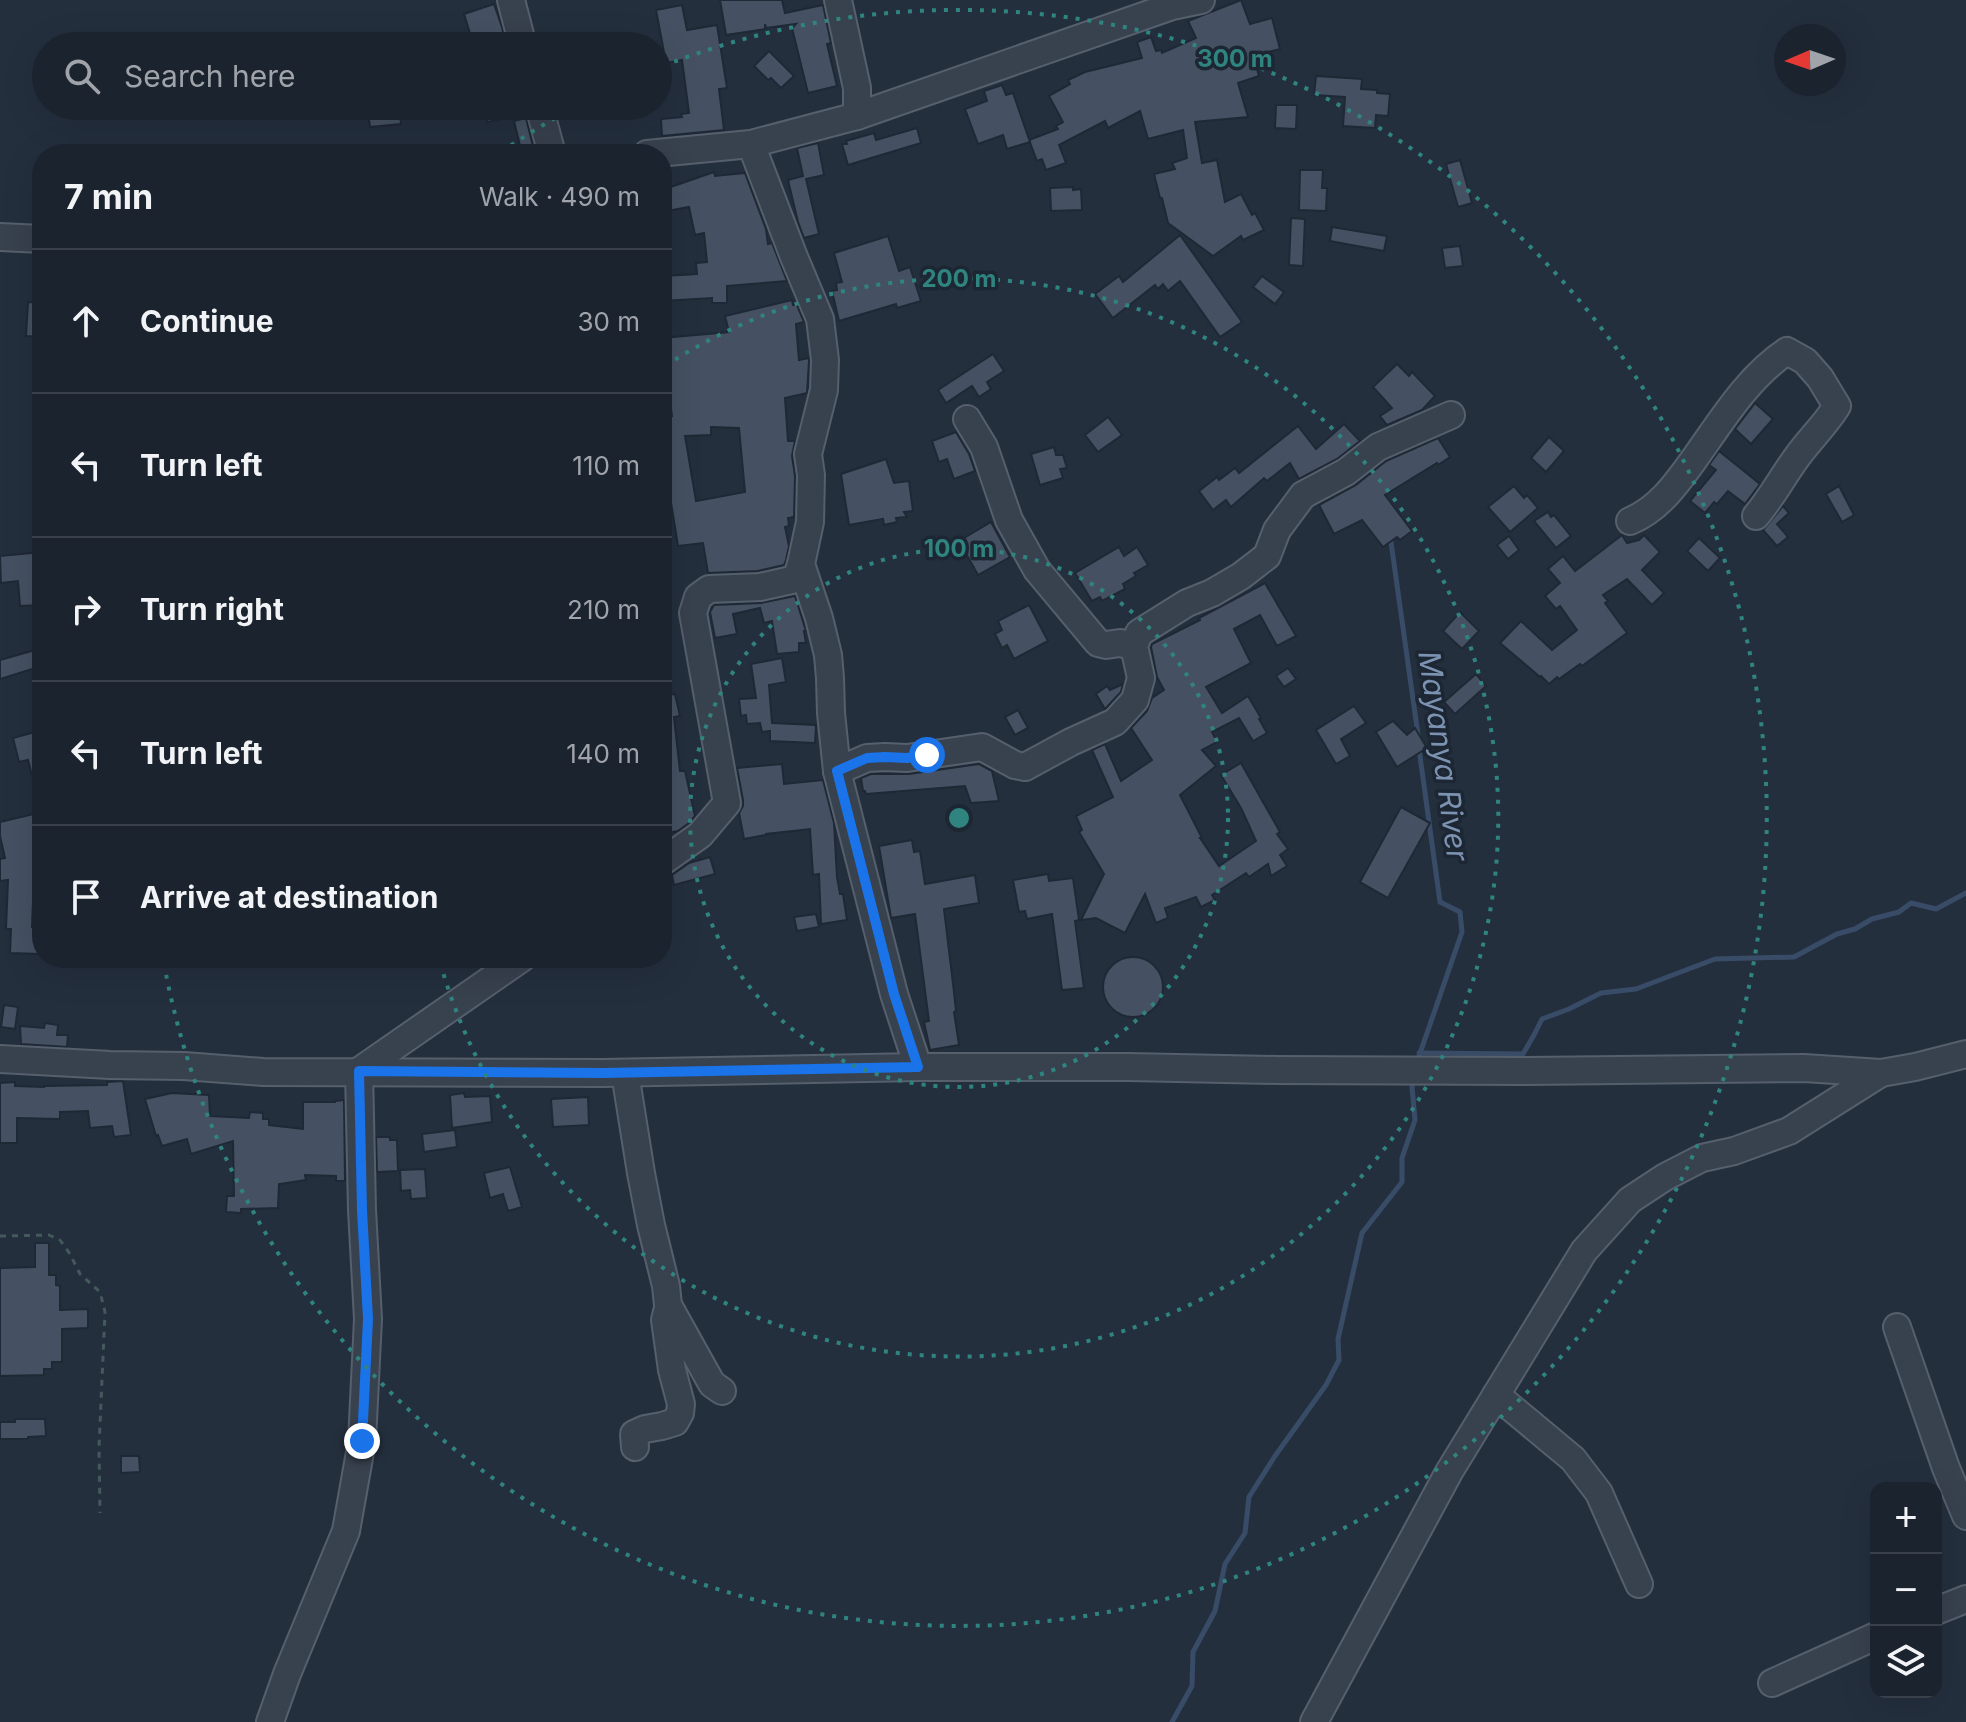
<!DOCTYPE html>
<html lang="en">
<head>
<meta charset="utf-8">
<style>
  body { margin:0; font-family:Inter,sans-serif; background:#242b36; color:#f1f3f6 }
  .controls { position:absolute; right:24px; bottom:24px; display:grid; overflow:hidden; border-radius:16px; box-shadow:0 8px 32px #0002 }
  .controls button { width:72px; height:72px; display:grid; place-items:center; padding:0; border:0; border-bottom:2px solid #39404a; background:#1b232e; color:#f1f3f6; font:40px sans-serif }
  .compass { position:absolute; left:1774px; top:24px; width:72px; height:72px; border-radius:50%; background:#1b232e; box-shadow:0 8px 32px #0002; rotate:268deg }
  .stop { position:absolute; width:24px; height:24px; margin:-18px; border:6px solid #1a73e8; border-radius:50%; background:#fff }
  .stop.end { background:#1a73e8; border-color:#fff; box-shadow:0 2px 8px #0008 }
  .list { margin:0; padding:0; list-style:none }
  h2 { display:flex; justify-content:space-between; align-items:center; height:104px; margin:0; padding:0 32px; font-size:34px }
  h2 small { font-size:26px; font-weight:400; color:#a0a4aa }
  .list li { display:grid; grid-template-columns:52px 1fr auto; gap:24px; align-items:center; box-sizing:border-box; height:144px; padding:0 32px; border-top:2px solid #39404a }
  .list b { display:block; font-size:30px; white-space:nowrap }
  .list em { font-size:26px; font-style:normal; color:#a0a4aa }
  .icon { flex:none; width:44px; height:44px; fill:none; stroke:currentColor; stroke-width:2; stroke-linecap:round; stroke-linejoin:round }
  .map { position:relative; flex:none; width:1966px; height:1722px; overflow:hidden }
  .search { position:absolute; background:#1b232e; box-shadow:0 8px 32px #0002; left:32px; top:32px; width:640px; height:88px; display:flex; align-items:center; gap:20px; box-sizing:border-box; padding:0 28px; border-radius:44px; color:#a0a4aa; font-size:30px }
  .panel { position:absolute; background:#1b232e; box-shadow:0 8px 32px #0002; left:32px; top:144px; width:640px; height:824px; border-radius:32px }
  .map>svg:first-child { display:block }
  .lines { fill:none; stroke-linecap:round; stroke-linejoin:round }
  .stream { stroke:#394c67; stroke-width:5 }
  .building { fill:#455162; stroke:#1f2835; stroke-width:2; fill-rule:evenodd }
  .minor-casing { stroke:#565f6c; stroke-width:30 }
  .path { stroke:#44595c; stroke-width:3; stroke-dasharray:6 6; stroke-linecap:butt }
  .minor { stroke:#38414e; stroke-width:26 }
  .route { stroke:#1a73e8; stroke-width:10 }
  .ring { fill:none; stroke:#308480; stroke-width:4; stroke-dasharray:4 8 }
  .labels { text-anchor:middle; stroke-width:7; stroke-linejoin:round; paint-order:stroke }
  .water-label { font-size:30px; font-style:italic; fill:#7c92b1; stroke:#1d2633 }
  .centre { fill:#308480; stroke:#1d2633; stroke-width:4 }
  .ring-label { font-size:24px; text-anchor:middle; font-weight:bold; fill:#308480; stroke:#1d2633; stroke-width:7; stroke-linejoin:round; paint-order:stroke }
</style>
</head>
<body>
<div class="map">
<svg width="1966" height="1722" viewBox="0 0 1966 1722">
  <rect width="100%" height="100%" fill="#242f3e"/>
  <g class="lines">
    <!-- stream -->
    <g class="stream">
      <path d="M1390,535L1418,735"/>
      <path d="M1419,1053L1523,1054L1534,1035L1542,1019L1569,1009L1601,993L1636,989L1715,959L1794,957L1837,934L1855,929L1872,919L1899,912L1911,903L1936,909L1966,893"/>
      <path d="M1417,1062L1462,932L1460,912L1440,902L1419,749"/>
      <path d="M1172,1722L1192,1686L1193,1652L1215,1611L1225,1564L1245,1533L1249,1497L1275,1456L1326,1385L1339,1360L1338,1339L1362,1233L1402,1182V1158L1415,1120L1412,1087L1414,1080"/>
    </g>
  </g>
  <!-- building -->
  <g class="building">
    <path d="M720,0H782L785,13L823,5L831,43L827,44L837,86L808,93L792,28L796,24L766,28L765,24V29L726,35Z"/>
    <path d="M1241,0L1250,24L1272,18L1280,49L1256,55L1257,57L1254,59L1259,76L1238,83L1248,117L1195,122L1202,163L1217,160L1225,202L1241,194L1252,215L1255,213L1264,230L1243,240L1241,236L1213,256L1168,223L1162,198H1160L1154,174L1175,169L1172,163L1187,158L1183,130L1148,139L1140,111L1108,128L1105,121L1059,145L1066,163L1046,170L1042,159L1037,161L1029,140L1058,129L1056,126L1063,122L1049,96L1070,84L1068,80L1085,72L1142,58L1137,42L1151,37L1156,51L1161,50L1162,53L1196,38L1188,21Z"/>
    <path d="M494,4L502,27L506,46H486L484,36L472,40L464,14Z"/>
    <path d="M682,5L687,30L717,25L727,88L719,89L724,130L662,136L661,119L682,117L681,114L689,113L682,60L666,63L656,10Z"/>
    <path d="M769,51L794,76L781,88L771,78L768,80L754,66Z"/>
    <path d="M1316,76L1362,79L1361,89L1377,90V93L1390,94L1388,116L1376,115L1375,128L1343,126L1345,97L1314,95Z"/>
    <path d="M1002,85L1006,95L1013,93L1030,142L1007,149L1003,135L978,144L965,109L987,101L984,91Z"/>
    <path d="M1276,105H1297L1296,129L1275,128Z"/>
    <path d="M367,106H399L401,124L370,127Z"/>
    <path d="M484,106H523L525,114L487,122Z"/>
    <path d="M526,118L535,154H522L514,121Z"/>
    <path d="M917,128L921,143L848,165L842,144H847L846,141L874,133L876,140Z"/>
    <path d="M818,143L824,175L806,179L819,234L804,238L798,222L788,180L803,176L797,148Z"/>
    <path d="M1460,160L1472,203L1458,207L1446,164Z"/>
    <path d="M1300,170H1323L1322,188H1327L1326,211L1299,210Z"/>
    <path d="M714,172L715,176L745,173L766,229L768,244L772,243L787,281L727,286V303H712V298L662,301V276L697,274L696,263L707,262L704,233L695,235L689,207L662,212V190Z"/>
    <path d="M1073,187V190L1081,189L1082,210L1051,211L1050,188Z"/>
    <path d="M1291,218L1305,219L1303,266L1289,265Z"/>
    <path d="M1332,227L1387,236L1384,251L1330,241Z"/>
    <path d="M1180,235L1242,322L1220,337L1180,281L1168,291L1163,284L1158,289L1155,285L1113,318L1095,294L1119,276L1123,282Z"/>
    <path d="M888,236L899,271L910,267L921,301L897,308L896,304L839,321L832,291L837,290L836,283L842,282L834,253Z"/>
    <path d="M1460,246L1463,266L1445,268L1442,248Z"/>
    <path d="M1262,276L1284,292L1275,304L1253,287Z"/>
    <path d="M792,300L793,305H797L804,322L796,324L799,360L809,358V361L807,393L785,398L788,441H795L792,456L795,476L794,517L788,518L789,526L785,527L789,546L786,560L784,565L758,571L708,573L703,543L678,546L668,484L662,485V417L672,416L666,374H662V338L729,332L725,316ZM711,427L739,428L745,492L696,501L685,436L711,435Z"/>
    <path d="M28,302L42,303V337L26,336Z"/>
    <path d="M993,354L1004,371L987,382L991,389L979,397L972,386L946,403L938,390Z"/>
    <path d="M1397,364L1409,376L1412,372L1435,396L1422,410L1387,425L1380,416L1392,408L1373,387Z"/>
    <path d="M1755,403L1773,419L1751,444L1735,429Z"/>
    <path d="M1108,417L1122,435L1098,452L1085,435Z"/>
    <path d="M1344,424L1360,441L1337,459L1299,479L1290,463L1267,481L1264,478L1231,507L1226,500L1213,510L1199,491L1217,477L1219,480L1235,468L1239,473L1298,426L1316,449Z"/>
    <path d="M956,432L969,454L975,471L954,479L947,459L939,462L932,441Z"/>
    <path d="M1549,437L1564,451L1546,472L1531,458Z"/>
    <path d="M1438,438L1450,457L1438,465L1437,463L1385,495L1412,531L1400,540L1397,537L1383,547L1362,520L1334,534L1319,505L1356,485L1386,461Z"/>
    <path d="M1054,447L1056,455H1063L1067,468L1060,469L1063,478L1040,485L1031,454Z"/>
    <path d="M1719,451L1760,484L1745,504L1728,491L1717,504L1714,502L1705,513L1690,501L1716,470L1709,465Z"/>
    <path d="M886,459L894,483L909,481L913,511L904,512L907,517L896,518L897,522L884,525L883,519L849,525L841,474Z"/>
    <path d="M1514,486L1524,498L1527,495L1538,508L1510,532L1488,507Z"/>
    <path d="M1839,486L1854,515L1842,522L1826,494Z"/>
    <path d="M1783,506L1789,513L1777,524L1788,537L1777,546L1763,530Z"/>
    <path d="M1548,512L1551,517L1554,515L1571,536L1556,548L1534,521Z"/>
    <path d="M991,522L1010,557L978,575L959,541Z"/>
    <path d="M1622,535L1627,543L1639,540L1644,535L1660,552L1642,570L1664,593L1652,605L1627,579L1603,595L1608,601L1605,603L1627,633L1582,666L1580,664L1559,679L1557,677L1549,684L1541,676L1540,677L1500,643L1521,621L1552,650L1577,630L1560,606L1556,609L1545,596L1560,583L1548,569L1563,556L1575,571Z"/>
    <path d="M1509,536L1519,550L1508,559L1497,545Z"/>
    <path d="M1699,538L1720,558L1708,571L1687,551Z"/>
    <path d="M1119,547L1124,556L1137,547L1148,565L1134,573L1136,576L1123,584L1125,589L1102,601L1100,597L1092,601L1075,573Z"/>
    <path d="M42,552V605L20,606L18,581L1,583L0,556Z"/>
    <path d="M1265,583L1296,636L1277,646L1260,615L1234,629L1251,663L1206,687L1222,713L1248,696L1261,718L1259,719L1267,733L1253,741L1239,718L1212,732L1217,742L1202,750L1216,766L1180,795L1202,838H1200L1219,866L1256,841L1241,808L1221,775L1241,763L1280,832L1277,834L1288,849L1280,855L1287,866L1271,876L1268,864L1249,877L1246,873L1212,895L1215,900L1201,907L1196,897L1165,908L1168,918L1156,923L1145,894L1125,933L1096,918L1081,920L1104,874L1079,832L1082,830L1076,816L1113,797L1092,750L1105,744L1121,781L1152,760L1131,728L1147,711L1152,698L1164,690L1157,677L1151,647L1152,644L1200,620L1199,618Z"/>
    <path d="M795,596L806,631H804L806,643H799V652L777,654L772,621L764,623L760,608L733,614L737,634L715,638L710,612L714,605L761,603Z"/>
    <path d="M1029,605L1048,641L1014,659L1007,645L1002,648L995,634L1002,630L998,621Z"/>
    <path d="M1460,612L1479,631L1462,649L1443,631Z"/>
    <path d="M35,650L36,653L42,652V666L0,679V660Z"/>
    <path d="M782,658L786,682L769,685L772,723L816,725L815,743L770,741V731L762,732L760,723L747,724L746,715L741,716L739,699L756,698L751,664Z"/>
    <path d="M1288,668L1296,679L1284,687L1276,676Z"/>
    <path d="M1476,674L1486,686L1455,714L1444,702Z"/>
    <path d="M1123,684L1121,692L1105,709L1096,694L1107,686L1110,690Z"/>
    <path d="M675,694L680,716L674,717L680,771H685L695,816L689,823L678,831L662,834V696Z"/>
    <path d="M1354,706L1366,723L1341,739L1350,756L1336,764L1316,730Z"/>
    <path d="M1018,710L1028,728L1015,735L1005,717Z"/>
    <path d="M1393,721L1407,735L1415,728L1427,748L1397,767L1376,732Z"/>
    <path d="M42,730V794L37,795L28,760L19,762L13,738Z"/>
    <path d="M782,764L784,784L823,780L834,823L837,877L840,894H843L847,920L821,924L819,874L813,875L810,829L766,834V835L744,839L739,813L743,806V800L737,768Z"/>
    <path d="M979,764L992,771L999,801L971,803L965,786L866,794L865,791H863L861,778L871,774H909Z"/>
    <path d="M1401,807L1430,823L1388,898L1360,882Z"/>
    <path d="M42,812V900H33L32,927H41L40,954L10,953L11,929H6L8,880L0,881V859L5,858L0,836V822Z"/>
    <path d="M912,840L914,852L920,851L925,884L975,875L979,903L944,909L954,992L956,1011L954,1012L959,1045L930,1050L924,1022L929,1021L915,914L891,918L879,846Z"/>
    <path d="M710,857L715,874L674,885L672,875L689,863Z"/>
    <path d="M1048,874L1049,881L1073,878L1079,920L1075,921L1084,988L1062,990L1052,914L1027,919L1025,911L1019,912L1013,880Z"/>
    <path d="M816,914L819,927L797,931L794,917Z"/>
    <circle cx="1133" cy="987" r="30"/>
    <path d="M4,1005L18,1007L15,1029L1,1027Z"/>
    <path d="M45,1023L58,1025L57,1035H68L67,1047L21,1044L20,1026L44,1028Z"/>
    <path d="M123,1081L131,1135L114,1137L112,1126L90,1128L88,1111L60,1112V1119L17,1118V1143H0V1083L15,1082V1086L44,1087V1086L107,1085V1082Z"/>
    <path d="M172,1093L209,1095L210,1116L249,1118L250,1112L263,1113V1119H269V1125L303,1129V1102H335V1101L344,1100L345,1181H336V1176L305,1175L306,1180L279,1184L278,1208L241,1209V1213L226,1212L227,1196H234L233,1141L191,1154L187,1139L162,1146L158,1135L156,1136L145,1099Z"/>
    <path d="M464,1093L465,1097L490,1096L492,1122L452,1128L450,1095Z"/>
    <path d="M588,1097L589,1125L553,1127L551,1099Z"/>
    <path d="M455,1130L457,1147L424,1152L422,1134Z"/>
    <path d="M376,1137H390V1140H397L398,1171L377,1172Z"/>
    <path d="M510,1167L522,1207L508,1211L503,1194L490,1198L484,1173Z"/>
    <path d="M425,1169L427,1198L411,1199L410,1190L401,1191L400,1170Z"/>
    <path d="M35,1243H49V1275H56V1285L60,1286V1310L88,1309V1328L62,1329V1362H52V1369H44V1375L0,1376V1268L35,1267Z"/>
    <path d="M15,1419H45L46,1436L28,1437V1439H0V1422H15Z"/>
    <path d="M121,1456H139L140,1472L121,1473Z"/>
  </g>
  <g class="lines">
    <!-- minor casing -->
    <g class="minor-casing">
      <g id="minor">
        <path d="M511,0L523,46"/>
        <path d="M838,0L857,88V116"/>
        <path d="M539,106L552,154"/>
        <path d="M751,144L794,257L820,319L825,360L824,390L808,454L811,475L810,522L801,564L819,618L828,655L830,678L831,713L837,771L894,994L918,1067"/>
        <path d="M647,154L751,144L857,116L1172,6L1201,0"/>
        <path d="M0,237L42,239"/>
        <path d="M967,419L984,447L1009,520L1037,570L1098,643L1106,645L1120,643L1134,646"/>
        <path d="M1630,521C1659,509 1677,483 1695,458C1722,420 1748,377 1787,351L1805,361L1820,378L1837,406C1826,424 1810,439 1797,457C1783,476 1772,497 1756,516"/>
        <path d="M837,771L867,758L885,757L907,758L982,747L1015,765L1025,767L1071,742L1115,722L1135,700L1141,678L1134,646L1139,633L1187,603L1212,593L1241,576L1267,556L1277,530L1303,495L1346,472L1378,447L1451,415"/>
        <path d="M662,862L700,835L727,803L693,613L698,597L709,589L760,587L796,579L801,564"/>
        <path d="M0,1059L110,1065L184,1066L263,1072L603,1073L918,1067H1129L1277,1070L1527,1071L1804,1068L1881,1073L1915,1067L1966,1054"/>
        <path d="M625,1073L641,1173L651,1225L666,1286L668,1305L712,1384L722,1391"/>
        <path d="M1897,1327L1946,1468L1966,1516"/>
        <path d="M1496,1395L1573,1459L1599,1493L1639,1584"/>
        <path d="M635,1447L634,1434L645,1429L662,1426L675,1422L680,1413L681,1404L672,1370L665,1320L667,1312"/>
        <path d="M1936,1611L1966,1599"/>
        <path d="M1772,1683L1876,1636"/>
        <path d="M270,1722L287,1674L346,1531L362,1441L368,1319L362,1210L359,1071L522,958"/>
        <path d="M1314,1722L1449,1472L1584,1251L1630,1200L1665,1177L1702,1158L1734,1151L1789,1131L1881,1073"/>
      </g>
    </g>
    <!-- path -->
    <path class="path" d="M0,1236L49,1235L60,1240L70,1254L80,1274L100,1292L105,1312L99,1447L100,1513"/>
    <!-- minor -->
    <use href="#minor" class="minor"/>
  </g>
  <g class="lines">
    <!-- route -->
    <path class="route" d="M362,1441L368,1319L362,1210L359,1071L603,1073L918,1067L894,994L837,771L867,758L885,757L907,758L927,755"/>
  </g>
  <!-- distance rings -->
  <g class="ring">
    <circle cx="959" cy="818" r="269"/>
    <path d="M665 366A539 539 0 1 1 440 962"/>
    <path d="M501 152A808 808 0 0 1 573 108M663 66A808 808 0 1 1 163 958"/>
  </g>
  <g class="labels">
    <!-- water labels -->
    <g class="water-label">
      <text transform="translate(1443 756) rotate(82)" y="10">Mayanya River</text>
    </g>
  </g>
  <circle cx="959" cy="818" r="12" class="centre"/>
  <g class="ring-label">
    <text x="1235" y="67">300 m</text>
    <text x="959" y="287">200 m</text>
    <text x="959" y="557">100 m</text>
  </g>
</svg>
<div class="controls">
<button>+</button>
<button>−</button>
<button><svg class="icon" aria-label="layers" viewBox="0 0 24 24"><path d="M12 4l9 5-9 5-9-5zM3 14l9 5 9-5"/></svg></button>
</div>
<svg class="compass" viewBox="-18 -18 36 36"><path d="M0-13l5 13h-10z" fill="#e53935"/><path d="M0 13l5-13h-10z" fill="#a0a4aa"/></svg>
<div class="stop" style="left:927px;top:755px"></div>
<div class="stop end" style="left:362px;top:1441px"></div>
<div class="search"><svg class="icon" aria-label="search" viewBox="0 0 24 24"><circle cx="10" cy="10" r="6"/><path d="M15 15l6 6"/></svg>Search here</div>
<section class="panel">
<h2>7 min<small>Walk · 490 m</small></h2>
<ul class="list">
<li><svg class="icon" aria-label="ahead" viewBox="0 0 24 24"><path d="M12 20V5M6 11l6-6 6 6"/></svg><div><b>Continue</b></div><em>30 m</em></li>
<li><svg class="icon" aria-label="left" viewBox="0 0 24 24"><path d="M17 20v-9H6M10 6l-5 5 5 5"/></svg><div><b>Turn left</b></div><em>110 m</em></li>
<li><svg class="icon" aria-label="right" viewBox="0 0 24 24"><path d="M7 20v-9h11M14 6l5 5-5 5"/></svg><div><b>Turn right</b></div><em>210 m</em></li>
<li><svg class="icon" aria-label="left" viewBox="0 0 24 24"><path d="M17 20v-9H6M10 6l-5 5 5 5"/></svg><div><b>Turn left</b></div><em>140 m</em></li>
<li><svg class="icon" aria-label="arrive" viewBox="0 0 24 24"><path d="M6 21V4h12l-3 4 3 4H6"/></svg><div><b>Arrive at destination</b></div></li>
</ul>
</section>
</div>
</body>
</html>
